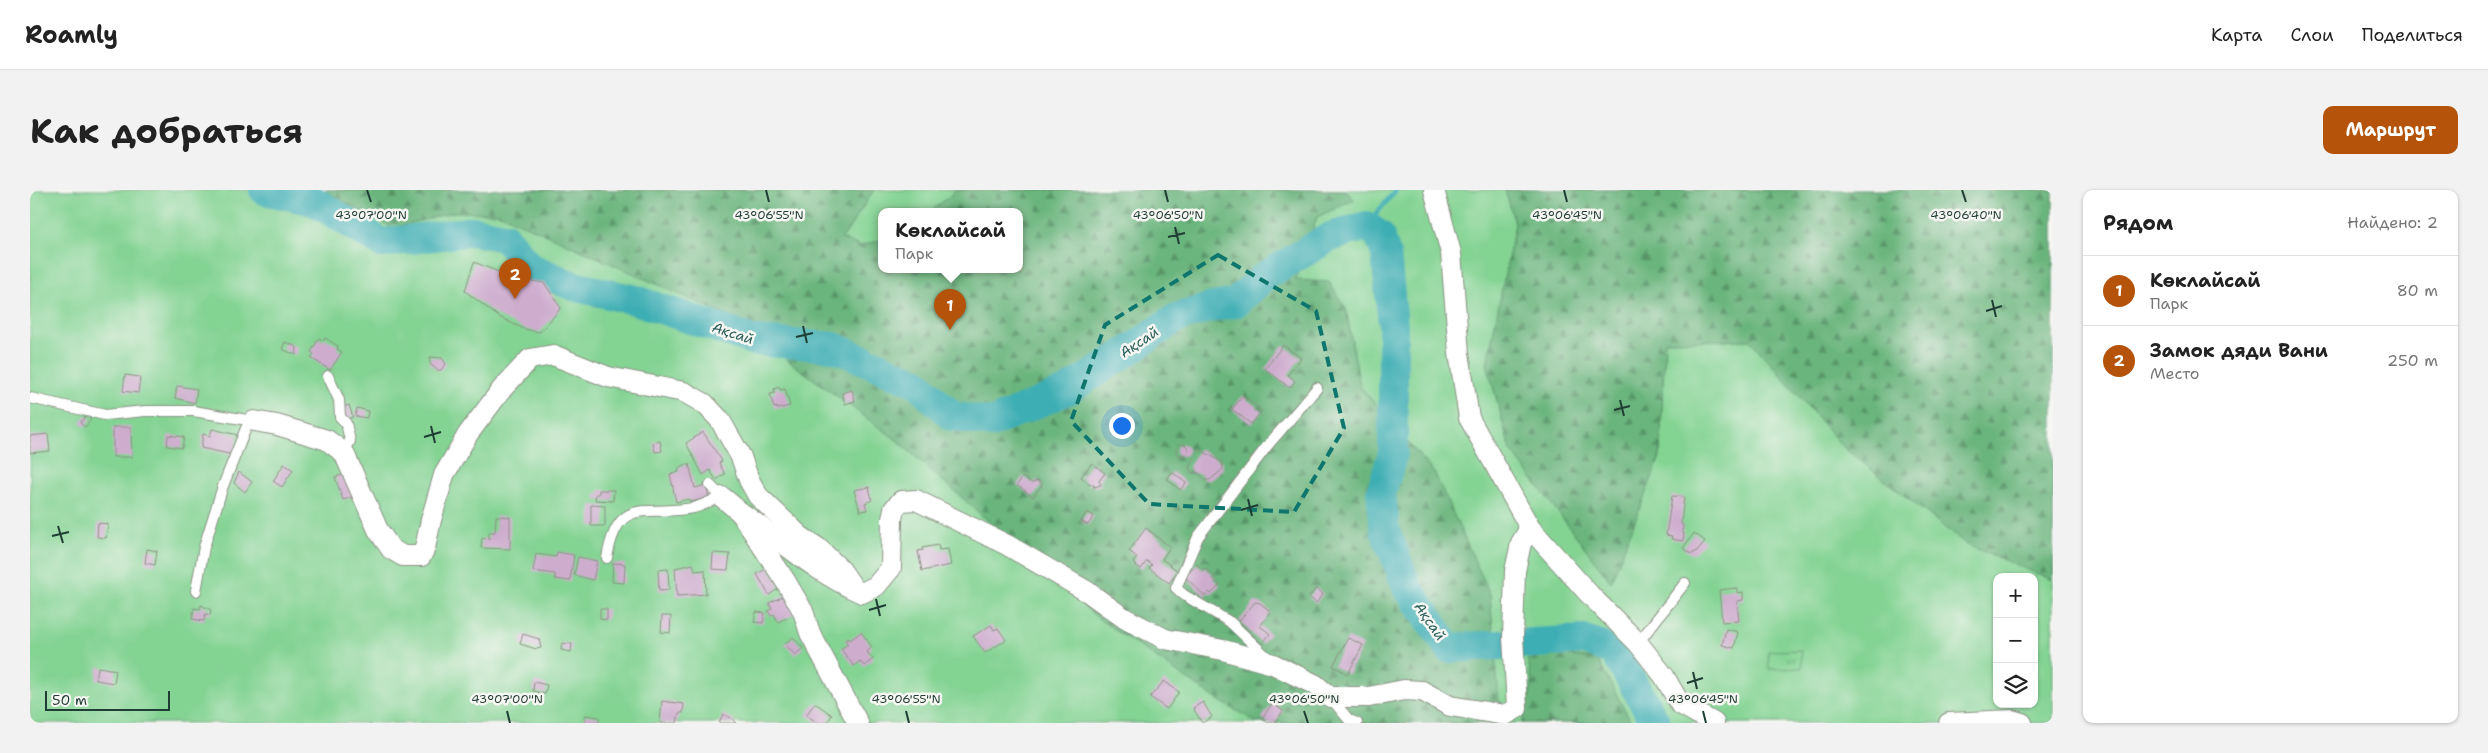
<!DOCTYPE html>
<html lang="ru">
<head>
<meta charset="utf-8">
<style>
  body { margin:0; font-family:"Shantell Sans",sans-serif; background:#f2f2f2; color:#222 }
  .controls { position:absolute; right:15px; bottom:15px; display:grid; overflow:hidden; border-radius:10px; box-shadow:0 1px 4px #0004 }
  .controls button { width:45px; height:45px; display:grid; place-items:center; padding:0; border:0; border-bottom:1px solid #e0e0e0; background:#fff; color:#222; font:25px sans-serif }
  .scale { position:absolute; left:15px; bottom:12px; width:125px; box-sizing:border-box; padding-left:5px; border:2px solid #1f3d34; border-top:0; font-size:14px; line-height:18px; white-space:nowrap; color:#1f3d34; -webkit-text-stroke:4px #f6f6f2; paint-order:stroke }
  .you { position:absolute; left:1091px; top:235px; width:18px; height:18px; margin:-12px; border:4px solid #fff; border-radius:50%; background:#1a73e8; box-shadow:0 0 0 8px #1a73e833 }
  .badge { display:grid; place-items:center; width:32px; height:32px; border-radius:50%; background:#b45309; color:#fff; font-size:16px; font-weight:700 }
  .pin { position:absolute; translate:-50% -41px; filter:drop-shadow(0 1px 2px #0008) }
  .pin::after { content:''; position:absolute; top:26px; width:18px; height:15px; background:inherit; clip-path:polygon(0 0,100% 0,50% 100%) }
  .popup { position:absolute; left:848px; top:18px; width:145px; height:65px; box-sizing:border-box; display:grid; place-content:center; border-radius:10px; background:#fff; filter:drop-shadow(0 1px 4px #0005); font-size:16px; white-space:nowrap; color:#767676 }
  .popup b { font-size:19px; color:#222 }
  .popup::after { content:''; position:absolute; left:50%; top:100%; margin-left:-10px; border:10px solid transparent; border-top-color:#fff }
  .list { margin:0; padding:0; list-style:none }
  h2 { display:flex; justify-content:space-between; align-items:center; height:65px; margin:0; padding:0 20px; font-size:21px }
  h2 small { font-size:16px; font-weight:400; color:#767676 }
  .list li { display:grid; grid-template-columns:32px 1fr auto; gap:15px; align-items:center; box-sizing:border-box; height:70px; padding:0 20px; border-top:1px solid #e0e0e0 }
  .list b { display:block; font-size:19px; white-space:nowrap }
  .list p { margin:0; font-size:16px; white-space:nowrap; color:#767676 }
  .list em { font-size:16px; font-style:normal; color:#767676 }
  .icon { flex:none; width:28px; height:28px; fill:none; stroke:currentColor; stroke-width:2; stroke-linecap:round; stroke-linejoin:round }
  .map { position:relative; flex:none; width:2023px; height:533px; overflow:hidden; border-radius:10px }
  header { display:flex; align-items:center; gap:30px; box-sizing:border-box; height:70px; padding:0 25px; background:#fff; border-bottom:1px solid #e0e0e0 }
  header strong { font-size:24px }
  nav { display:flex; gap:28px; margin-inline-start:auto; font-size:18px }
  .intro { display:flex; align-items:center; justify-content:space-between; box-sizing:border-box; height:120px; padding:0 30px }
  h1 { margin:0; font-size:35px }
  .button { padding:12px 22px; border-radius:10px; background:#b45309; color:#fff; font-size:18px; font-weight:700 }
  main { display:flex; gap:30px; padding:0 30px }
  aside { flex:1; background:#fff; border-radius:10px; box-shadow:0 1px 4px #0004 }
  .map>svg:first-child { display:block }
  .green { fill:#83d393; stroke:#518864; fill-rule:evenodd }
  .forest { fill:url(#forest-firs); stroke:#447958 }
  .park { fill:url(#park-tufts); stroke:#518864 }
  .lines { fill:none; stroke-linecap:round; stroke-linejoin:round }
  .stream { stroke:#3daeb4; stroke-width:5 }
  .river { stroke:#3daeb4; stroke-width:30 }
  .building { fill:#ceacce }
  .service-casing { stroke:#8a9283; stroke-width:12 }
  .minor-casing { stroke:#8a9283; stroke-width:22 }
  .service { stroke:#fff; stroke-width:10 }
  .minor { stroke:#fff; stroke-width:20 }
  .marked { fill:none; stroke:#0f766e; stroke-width:4; stroke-dasharray:10 6; stroke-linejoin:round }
  .ticks { fill:none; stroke:#1f3d34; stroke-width:2 }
  .labels { text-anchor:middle; stroke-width:5; stroke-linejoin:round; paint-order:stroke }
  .water-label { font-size:14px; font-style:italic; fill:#285f5a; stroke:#f6f6f2 }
  .ticks-label { font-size:12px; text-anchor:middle; fill:#1f3d34; stroke:#f6f6f2; stroke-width:5; stroke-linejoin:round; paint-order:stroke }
</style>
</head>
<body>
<header>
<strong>Roamly</strong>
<nav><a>Карта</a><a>Слои</a><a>Поделиться</a></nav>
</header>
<div class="intro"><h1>Как добраться</h1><a class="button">Маршрут</a></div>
<main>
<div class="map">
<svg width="2023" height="533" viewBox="0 0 2023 533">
  <defs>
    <pattern id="forest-firs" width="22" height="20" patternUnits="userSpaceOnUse" patternTransform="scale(1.25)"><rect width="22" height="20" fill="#6ab57d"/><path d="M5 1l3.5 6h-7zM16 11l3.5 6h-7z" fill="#579467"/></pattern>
    <pattern id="park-tufts" width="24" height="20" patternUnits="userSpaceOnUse" patternTransform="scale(1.25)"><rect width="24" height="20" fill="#83d393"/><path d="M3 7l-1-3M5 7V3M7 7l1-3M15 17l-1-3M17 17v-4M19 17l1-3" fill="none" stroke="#6bac79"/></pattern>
  </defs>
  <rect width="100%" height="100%" fill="#f6f6f2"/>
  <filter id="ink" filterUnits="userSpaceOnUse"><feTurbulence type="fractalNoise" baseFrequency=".02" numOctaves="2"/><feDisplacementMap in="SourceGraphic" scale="10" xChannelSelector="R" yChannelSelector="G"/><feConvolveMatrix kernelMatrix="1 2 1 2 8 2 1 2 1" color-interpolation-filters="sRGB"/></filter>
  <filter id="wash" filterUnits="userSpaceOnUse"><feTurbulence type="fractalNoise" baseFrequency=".0096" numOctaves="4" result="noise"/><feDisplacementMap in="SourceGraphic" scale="20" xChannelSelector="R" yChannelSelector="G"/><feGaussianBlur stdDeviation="1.12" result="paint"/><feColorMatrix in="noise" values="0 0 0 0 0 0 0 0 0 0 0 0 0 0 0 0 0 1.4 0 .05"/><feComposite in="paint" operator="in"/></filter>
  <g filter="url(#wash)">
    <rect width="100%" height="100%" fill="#f4e6d2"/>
    <!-- green -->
    <path class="green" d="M0,0H1736L2023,280V533H0ZM851,21H989V79H851ZM1967,387H2004V514H1967Z"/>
    <!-- forest -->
    <g class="forest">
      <path d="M293,0H844L812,49L830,56L851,50V79H989V21H901L927,0H1316L1324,10L1287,27L1266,90L1299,92L1316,119L1330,196L1405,284L1460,404L1471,533H1228L1188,510L1069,429L868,251L696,125L468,23L423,22L363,38Z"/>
      <path d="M1475,0H2023V390L1937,355L1813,257L1720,150L1635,151L1630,267L1581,392L1480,259L1457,174L1485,34Z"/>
      <path d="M1516,463L1567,469L1602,533H1492L1502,496L1498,467Z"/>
    </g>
    <!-- park -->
    <path class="park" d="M1771,460L1772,478L1739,479L1738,461Z"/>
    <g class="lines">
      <!-- stream -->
      <path class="stream" d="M1336,36L1366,0"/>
      <!-- river -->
      <path class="river" d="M234,0L284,11L352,53L443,41L475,47L499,77L543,96L605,110L725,151L804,157L887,193L922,226L961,233L1038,200L1103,158L1146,128L1182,117L1205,113L1235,86L1300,47L1336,36L1349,45L1356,64L1363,135V263L1351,303L1355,340L1377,397L1419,458L1554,450L1584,461L1626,533"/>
    </g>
    <g id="blocks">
      <!-- building -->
      <g class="building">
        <path d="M444,72L483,88L514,93L531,118L510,142L494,139L469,127L435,101Z"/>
        <path d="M289,148L293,151L295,148L308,156L307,159L312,162L300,180L281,168L284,164L281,162Z"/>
        <path d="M255,152L267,157L266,165L252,159Z"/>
        <path d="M1253,155L1271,168L1258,185L1265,191L1260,198L1235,179Z"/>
        <path d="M400,167L412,168L416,174L411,180H407L400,174Z"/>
        <path d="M95,185L110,187L108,203L93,201Z"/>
        <path d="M147,196L167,199L165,213L145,208Z"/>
        <path d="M749,197L750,200L755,199L760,216L747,219V217L744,218L740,204L745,203L744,199Z"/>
        <path d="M822,200L825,211L815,214L812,203Z"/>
        <path d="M1213,206L1232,221L1221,234L1202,219Z"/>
        <path d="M319,215L323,227L316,229L312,217Z"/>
        <path d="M327,218L338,221L337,228L325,226Z"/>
        <path d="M56,225L61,229L55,237L50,233Z"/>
        <path d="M83,237H101L102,267H83Z"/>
        <path d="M182,239L208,245L204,265L171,258L173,244L180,246Z"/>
        <path d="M673,242L692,271L689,273L695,284L686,290L680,280L673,285L656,253Z"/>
        <path d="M18,244L20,261L0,263V246Z"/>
        <path d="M138,245L154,247L152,258L137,256Z"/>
        <path d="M630,251L632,261L625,262L623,253Z"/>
        <circle cx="1152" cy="260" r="6"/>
        <path d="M1169,259L1192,272L1193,279L1180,290H1175L1169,283H1162L1159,277Z"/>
        <path d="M1062,273L1075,283L1069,291L1071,295L1064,297L1063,294L1060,295L1051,287Z"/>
        <path d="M254,274L263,280L252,297L243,291Z"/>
        <path d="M659,274L665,298L676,295L679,308L660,312L659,309L646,312L640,284L649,282L648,279L651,276Z"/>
        <path d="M209,282L222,292L215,302L204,293Z"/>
        <path d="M1142,282L1156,293L1150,300L1137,289Z"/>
        <path d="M318,283L326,306L313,310L305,287Z"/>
        <path d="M993,287L1002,293L1008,290L1012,295L1003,307L987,295Z"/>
        <path d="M839,297L842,310L835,313L837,320L830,321L824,300Z"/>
        <path d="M569,300H584L583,311L565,310L566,304H569Z"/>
        <path d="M1642,306L1654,307L1651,334L1653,335L1652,342L1654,343L1653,351L1641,349L1642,346L1636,345Z"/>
        <path d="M561,315L575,316V336H561Z"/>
        <path d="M1057,322L1064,326L1058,335L1051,331Z"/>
        <path d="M466,326L480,327V359L451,358L452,348L459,349V342H465Z"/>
        <path d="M68,333L78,334L76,348L67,347Z"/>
        <path d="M1116,338L1140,357L1132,369L1148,381L1139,393L1119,378L1122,375L1117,371L1111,379L1103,373L1107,367L1099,361Z"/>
        <path d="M1664,343L1675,351L1666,362L1661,364L1653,358Z"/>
        <path d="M908,355L909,360L918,359L921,375L892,381L888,361L893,360L892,358Z"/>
        <path d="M117,359L127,361L125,375L115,373Z"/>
        <path d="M527,362L544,365L540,391L525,389V384L503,381L506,364L526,367Z"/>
        <path d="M683,363L700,364L698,380L682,379Z"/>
        <path d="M548,367L567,371L563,390L544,385Z"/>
        <path d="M583,373L595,374L594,393L582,392Z"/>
        <path d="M663,374L665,381L675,380L676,404L647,406L645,378Z"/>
        <path d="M1167,374L1173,380L1175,378L1185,387L1183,389L1190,395L1181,404L1179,402L1175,406L1155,387Z"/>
        <path d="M739,377L750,395L747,396L748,399L739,405L727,384Z"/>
        <path d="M638,379L639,400L629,401L628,380Z"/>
        <path d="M1286,398L1293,404L1286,413L1279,407Z"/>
        <path d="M1707,398V403L1713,402V410L1707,411L1709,431L1692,432L1689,400Z"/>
        <path d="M760,403L769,422L748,432L744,424L741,426L738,421L742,419L739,413Z"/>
        <path d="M1225,412L1230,413L1241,422L1230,436L1240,444L1232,454L1209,431Z"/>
        <path d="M171,415L181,420L180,425L175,424L174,431L162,429L164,418L170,419Z"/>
        <path d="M570,419H577V430L570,429Z"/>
        <path d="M726,422L735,423L733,433L724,432Z"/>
        <path d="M632,426H641L640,443L631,442Z"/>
        <path d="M961,435L964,440L968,438L976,450L955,463L943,446Z"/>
        <path d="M1696,439L1708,442L1704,458L1692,455Z"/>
        <path d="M831,442L842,457L837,462L843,469L834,476L830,471L824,476L811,459L818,454L815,450L819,448L820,450Z"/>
        <path d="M493,444L509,449L511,458L506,459L490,454Z"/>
        <path d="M763,447L773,458L765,465L755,454Z"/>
        <path d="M1318,448L1333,455L1318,484L1303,476Z"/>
        <path d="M532,453L542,454L541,462L531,460Z"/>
        <path d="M68,477L86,480L84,493L66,490Z"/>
        <path d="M1134,491L1149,502L1137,519L1120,507Z"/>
        <path d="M504,492L517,495L515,504L503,501Z"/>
        <path d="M632,511L654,514L653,523H649L647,533H630Z"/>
        <path d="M1173,512L1182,527L1172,533L1163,518Z"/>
        <path d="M785,513L802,525L797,533H788L776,525Z"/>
        <path d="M1243,513L1253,521L1245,533H1238L1232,528Z"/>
        <path d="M693,524L701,528L706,533H689Z"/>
        <path d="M555,525L569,527V533H555Z"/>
      </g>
    </g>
  </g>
  <g filter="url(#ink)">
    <use href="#blocks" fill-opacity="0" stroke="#8a9283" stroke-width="1"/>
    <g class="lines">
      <!-- service casing -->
      <g class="service-casing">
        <g id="service">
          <path d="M298,186L309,210L310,227L316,233L320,251L314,263"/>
          <path d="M0,208L75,225L115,221H163L224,231"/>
          <path d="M577,368C588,304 615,327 663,318C672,316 682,310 692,307L680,295"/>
          <path d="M166,401L174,357L193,296L216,238L224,231"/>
          <path d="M1608,453L1655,393"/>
          <path d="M1239,469L1200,432L1154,405L1146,398L1168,347L1238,255L1287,198"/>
          <path d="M1300,507L1319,530L1327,533"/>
        </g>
      </g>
      <!-- minor casing -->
      <g class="minor-casing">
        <g id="minor">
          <path d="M1404,0L1421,63L1429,163L1439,228L1500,338L1560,405L1608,453L1634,486L1650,514L1684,533"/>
          <path d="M224,231L247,235L297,250L314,263L348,340L361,359L373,366H391L395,358L401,330L414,285L438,244L472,199L500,169L523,165L578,187L654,202L675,214L690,230L711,267L719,290L728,306L770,346L788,358L811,380L822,396"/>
          <path d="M692,307L710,322L756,392L773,421L780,443L828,533"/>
          <path d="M710,322C751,350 786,383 832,403L846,396L861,378L862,329L864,319L871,311L886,310L977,355L1058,402L1094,428L1135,449L1193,460L1243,474L1286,495L1300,507H1339L1374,500L1392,501L1420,516L1475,525L1487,518L1483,447L1485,381L1491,353L1500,338"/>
          <path d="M1919,533L1982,530L1992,533"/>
        </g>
      </g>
      <!-- service -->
      <use href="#service" class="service"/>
      <!-- minor -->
      <use href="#minor" class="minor"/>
    </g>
  </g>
  <!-- marked area -->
  <path class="marked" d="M1188,65L1286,121L1314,238L1264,322L1119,314L1041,231L1075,135Z"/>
  <!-- ticks -->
  <path class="ticks" d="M337,0L341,12M736,0L739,12M1135,0L1138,12M1534,0L1537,12M1932,0L1936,12M1145,37L1149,54M1138,47L1155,43M1962,110L1966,127M1956,121L1972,116M773,136L777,153M766,147L783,143M1590,210L1594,226M1584,220L1600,216M401,236L405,253M394,247L411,242M1218,309L1222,326M1211,320L1228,315M28,336L33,353M22,346L39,342M846,409L850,426M839,420L856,415M1663,482L1667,499M1657,493L1673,488M477,521L480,533M876,521L879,533M1274,521L1278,533M1673,521L1676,533"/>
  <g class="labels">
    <!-- water labels -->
    <g class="water-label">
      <text transform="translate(703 143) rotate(18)" y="5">Ақсай</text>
      <text transform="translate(1109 152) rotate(-34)" y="5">Ақсай</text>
      <text transform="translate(1400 431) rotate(55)" y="5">Ақсай</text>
    </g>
  </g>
  <g class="ticks-label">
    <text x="341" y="29">43°07'00"N</text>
    <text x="739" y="29">43°06'55"N</text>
    <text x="1138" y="29">43°06'50"N</text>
    <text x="1537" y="29">43°06'45"N</text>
    <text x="1936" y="29">43°06'40"N</text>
    <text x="477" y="513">43°07'00"N</text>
    <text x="876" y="513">43°06'55"N</text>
    <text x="1274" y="513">43°06'50"N</text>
    <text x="1673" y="513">43°06'45"N</text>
  </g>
</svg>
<div class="controls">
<button>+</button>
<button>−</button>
<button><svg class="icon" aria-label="layers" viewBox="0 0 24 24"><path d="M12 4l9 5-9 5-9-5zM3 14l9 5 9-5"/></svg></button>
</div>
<div class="scale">50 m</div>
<div class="you"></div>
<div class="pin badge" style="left:920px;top:140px">1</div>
<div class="popup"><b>Көклайсай</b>Парк</div>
<div class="pin badge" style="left:485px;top:109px">2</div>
</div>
<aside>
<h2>Рядом<small>Найдено: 2</small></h2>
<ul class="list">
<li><span class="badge">1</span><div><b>Көклайсай</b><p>Парк</p></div><em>80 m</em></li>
<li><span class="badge">2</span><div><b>Замок дяди Вани</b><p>Место</p></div><em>250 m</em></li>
</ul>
</aside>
</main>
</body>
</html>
